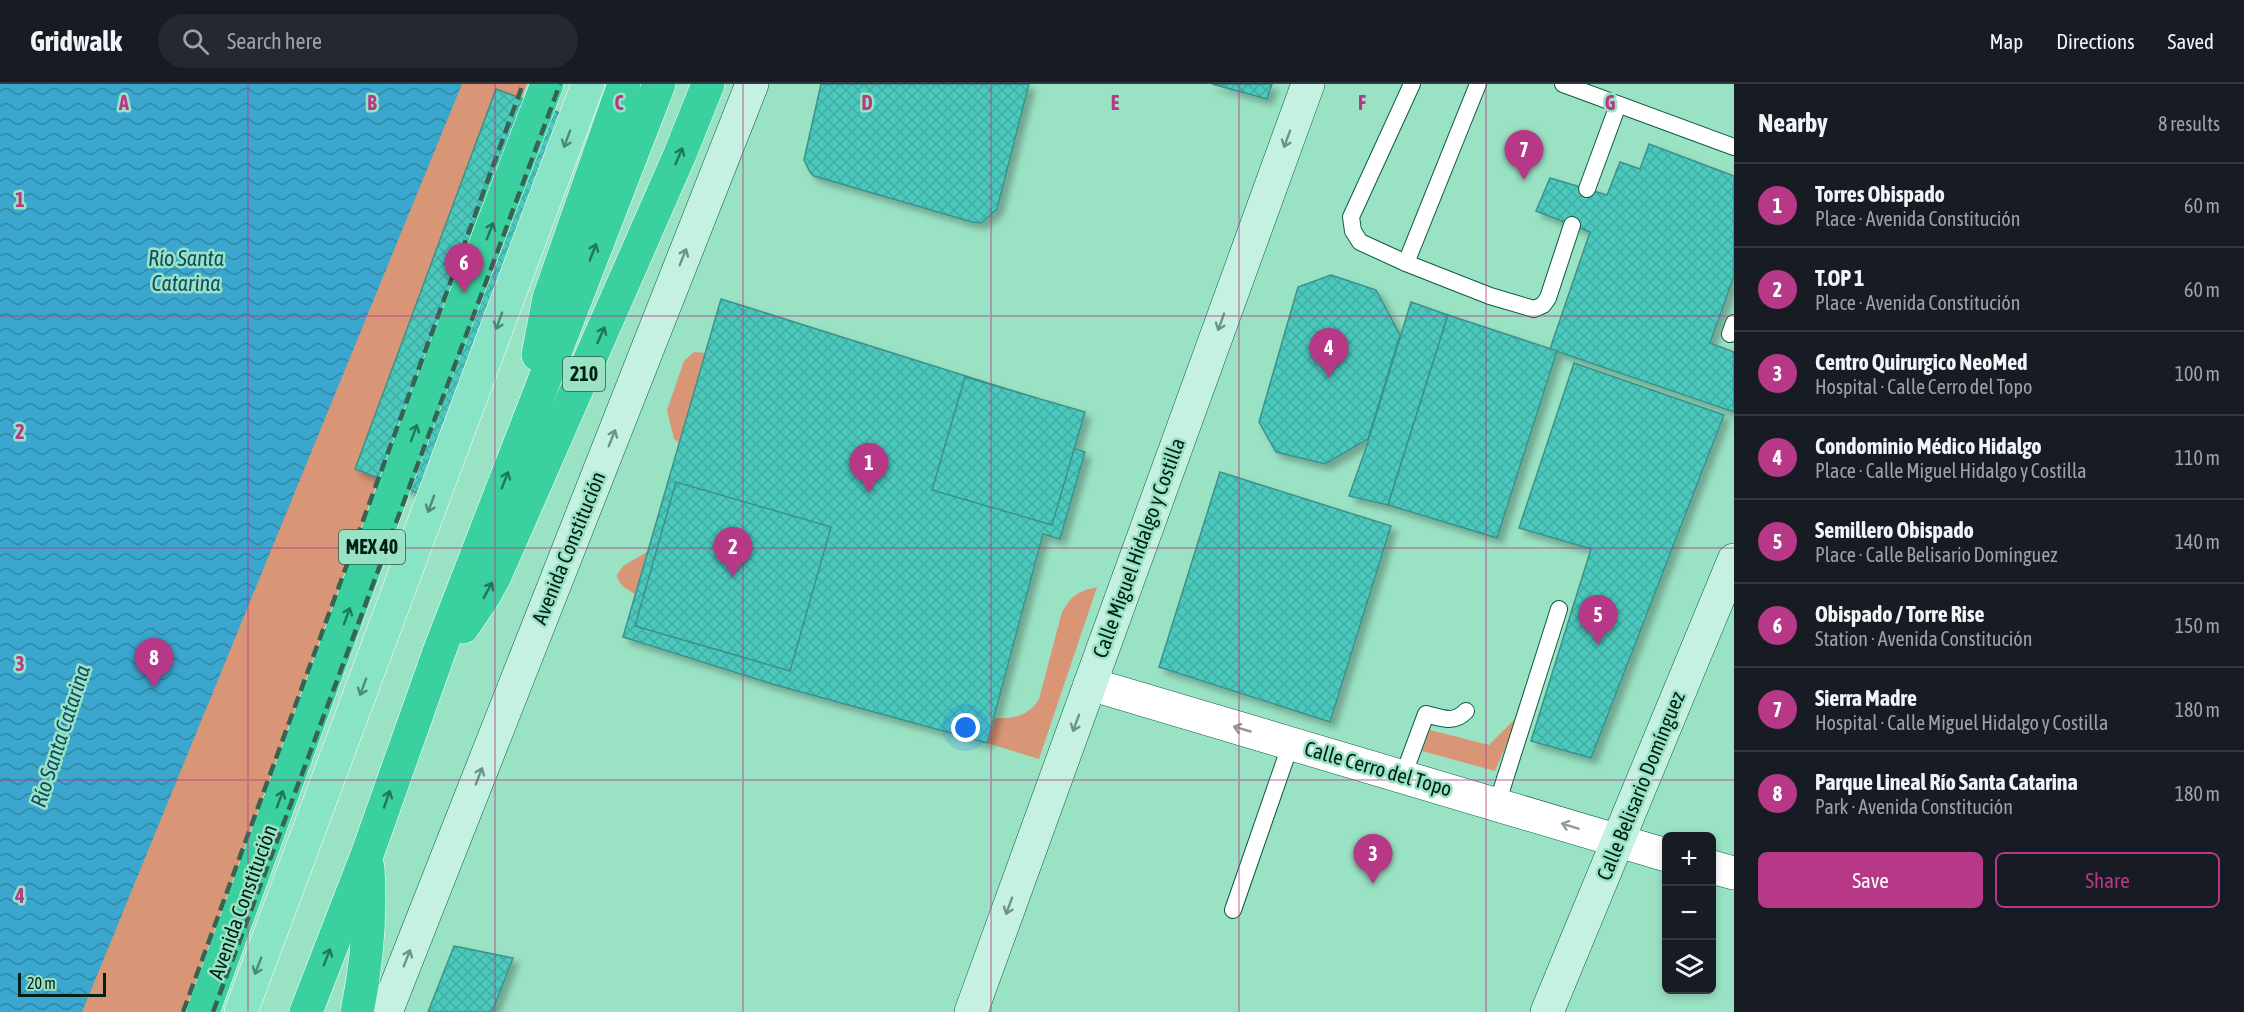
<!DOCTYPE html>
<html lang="en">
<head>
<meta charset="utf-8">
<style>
  body { margin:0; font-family:"Asap Condensed",sans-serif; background:#242831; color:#f1f3f6 }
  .controls { position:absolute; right:18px; bottom:18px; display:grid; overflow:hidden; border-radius:9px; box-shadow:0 3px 9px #0003 }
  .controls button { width:54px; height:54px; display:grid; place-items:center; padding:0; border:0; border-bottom:2px solid #363941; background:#171b24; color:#f1f3f6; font:30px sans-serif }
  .scale { position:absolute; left:18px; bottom:15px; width:88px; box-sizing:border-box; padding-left:6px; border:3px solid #022016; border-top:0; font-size:16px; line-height:21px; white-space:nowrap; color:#022016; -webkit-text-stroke:4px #9ae2c4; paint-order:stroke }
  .you { position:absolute; left:966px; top:644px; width:21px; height:21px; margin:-15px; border:4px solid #fff; border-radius:50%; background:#1a73e8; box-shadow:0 0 0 9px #1a73e833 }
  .badge { display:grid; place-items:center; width:39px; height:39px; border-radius:50%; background:#b63886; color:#fff; font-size:20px; font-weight:700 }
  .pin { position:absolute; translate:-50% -50px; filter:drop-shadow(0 2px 3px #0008) }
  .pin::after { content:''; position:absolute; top:32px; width:21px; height:18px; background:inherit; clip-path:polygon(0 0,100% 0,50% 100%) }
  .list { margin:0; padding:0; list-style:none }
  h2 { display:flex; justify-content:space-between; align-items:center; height:78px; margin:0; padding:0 24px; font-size:26px }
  h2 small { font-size:20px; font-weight:400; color:#9ea1a6 }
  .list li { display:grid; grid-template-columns:39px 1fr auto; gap:18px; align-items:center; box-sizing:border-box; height:84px; padding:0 24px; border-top:2px solid #363941 }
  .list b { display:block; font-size:22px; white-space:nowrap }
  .list p { margin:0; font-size:20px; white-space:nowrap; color:#9ea1a6 }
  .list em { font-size:20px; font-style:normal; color:#9ea1a6 }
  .actions { display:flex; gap:12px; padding:18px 24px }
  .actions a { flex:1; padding:14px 0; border:2px solid #b63886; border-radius:9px; text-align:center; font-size:21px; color:#b63886 }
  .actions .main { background:#b63886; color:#fff }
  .icon { flex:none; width:33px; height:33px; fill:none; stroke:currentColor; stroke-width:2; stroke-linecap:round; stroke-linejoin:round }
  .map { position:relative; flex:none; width:1734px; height:928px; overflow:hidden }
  header { display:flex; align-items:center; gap:36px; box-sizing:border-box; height:84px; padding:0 30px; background:#171b24; border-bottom:2px solid #363941 }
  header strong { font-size:28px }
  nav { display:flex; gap:33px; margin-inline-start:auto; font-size:21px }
  .search { width:420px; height:54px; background:#242831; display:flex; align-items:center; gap:15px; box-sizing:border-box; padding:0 21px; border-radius:33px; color:#9ea1a6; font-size:22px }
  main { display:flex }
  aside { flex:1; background:#171b24 }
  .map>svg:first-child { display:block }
  .green { fill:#d89676 }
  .water { fill:url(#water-waves) }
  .building { fill:url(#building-cross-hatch); stroke:#3c9189; stroke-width:1.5; filter:url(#shadow) }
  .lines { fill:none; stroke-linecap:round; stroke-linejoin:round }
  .lane-casing { stroke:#0a5b43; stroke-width:18 }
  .street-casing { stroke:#0a5b43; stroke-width:34 }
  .secondary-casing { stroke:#0a5b43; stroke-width:34 }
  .primary-casing { stroke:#fff; stroke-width:34 }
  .highway-casing { stroke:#fff; stroke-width:34 }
  .lane { stroke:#fff; stroke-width:16 }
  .street { stroke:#fff; stroke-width:33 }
  .secondary { stroke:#c4f1e2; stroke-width:33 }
  .primary { stroke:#89e3c5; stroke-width:33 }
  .highway { stroke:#3bd09f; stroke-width:33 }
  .rail { stroke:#376352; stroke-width:4.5; stroke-dasharray:12 6; stroke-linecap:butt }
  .oneway { stroke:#4c8b76 }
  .oneway2 { stroke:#6d9386 }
  .oneway3 { stroke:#1e785a }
  .oneway4 { stroke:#8d9b96 }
  .grid { fill:none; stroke:#b63886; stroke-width:1.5; stroke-opacity:0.55 }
  .labels { text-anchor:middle; stroke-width:5; stroke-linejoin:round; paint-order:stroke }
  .shield { fill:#9ae2c4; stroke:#305a4a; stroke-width:1.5 }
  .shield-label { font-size:20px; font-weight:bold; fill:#022016 }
  .street-label { font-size:21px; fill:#022016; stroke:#9ae2c4 }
  .water-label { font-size:22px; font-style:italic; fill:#114d62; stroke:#9ae2c4 }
  .grid-label { font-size:20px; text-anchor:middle; font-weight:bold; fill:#b63886; stroke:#9ae2c4; stroke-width:5; stroke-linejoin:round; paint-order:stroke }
</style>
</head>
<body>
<header>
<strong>Gridwalk</strong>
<div class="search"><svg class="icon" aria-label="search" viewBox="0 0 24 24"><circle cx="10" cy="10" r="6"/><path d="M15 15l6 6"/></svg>Search here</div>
<nav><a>Map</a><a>Directions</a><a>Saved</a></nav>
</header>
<main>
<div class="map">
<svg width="1734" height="928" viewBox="0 0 1734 928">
  <defs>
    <pattern id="water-waves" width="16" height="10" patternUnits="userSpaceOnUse" patternTransform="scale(1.5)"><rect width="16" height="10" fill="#3ba7ce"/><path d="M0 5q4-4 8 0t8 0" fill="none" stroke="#2f88a6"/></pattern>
    <pattern id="building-cross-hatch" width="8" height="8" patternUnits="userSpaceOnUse" patternTransform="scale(1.5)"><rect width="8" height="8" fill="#4bc9bd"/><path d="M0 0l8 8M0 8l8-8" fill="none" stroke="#40aca2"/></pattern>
    <filter id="shadow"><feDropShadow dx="5.5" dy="5.5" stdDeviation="3" flood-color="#0004"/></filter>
  </defs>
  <rect width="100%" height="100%" fill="#9ae2c4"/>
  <!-- green -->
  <g class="green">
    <path d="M0,0H527L419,280L198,928H0Z"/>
    <path d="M694,268L705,269L679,359L674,355L667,326L684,277Z"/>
    <path d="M647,468L635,510C627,505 618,501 617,491L623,482Z"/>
    <path d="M1097,503L1039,675L987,659L993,634C1013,635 1028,633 1039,615L1062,528C1073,510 1077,508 1097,503Z"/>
    <path d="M1519,631L1495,687L1422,667L1430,646L1489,661Z"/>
  </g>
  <!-- water -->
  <path class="water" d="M0,0H462L82,928H0Z"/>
  <!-- building -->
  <g class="building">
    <path d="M821,0H1029L997,125L981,139L972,138L814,92L810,88L804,76Z"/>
    <path d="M1212,0H1272L1267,15Z"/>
    <path d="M496,5L573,34L431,414L355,385Z"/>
    <path d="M1649,60L1734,92V192L1710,259L1734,268V328L1550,265L1590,148L1536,127L1550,94L1607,111L1620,78L1640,85Z"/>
    <path d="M1331,191L1376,206L1400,251L1368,355L1325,380L1276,368L1259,338L1298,203Z"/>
    <path d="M721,215L1036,314L1026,349L1085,368L1060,455L1043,450L987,659L772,600L623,553Z"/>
    <path d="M1411,218L1448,231L1388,421L1349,412L1366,364Z"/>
    <path d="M1448,231L1557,267L1497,454L1388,421Z"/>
    <path d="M1574,279L1724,331L1591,674L1531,657L1591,465L1519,444Z"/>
    <path d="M965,293L1085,328L1052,441L932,406Z"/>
    <path d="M1220,388L1391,442L1330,638L1159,583Z"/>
    <path d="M676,398L831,443L790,587L635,542Z"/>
    <path d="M454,862L513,874L492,928H428Z"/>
  </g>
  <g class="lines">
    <!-- lane casing -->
    <g class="lane-casing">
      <g id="lane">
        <path d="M1412,0L1351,133L1353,147L1360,158L1406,179L1490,212L1534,225L1543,221L1548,214L1572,141"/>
        <path d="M1563,0L1734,63"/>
        <path d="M1587,105L1618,21"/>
        <path d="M1406,179L1478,0"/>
        <path d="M1730,250L1734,239"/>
        <path d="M1403,692L1426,630C1441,634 1454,640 1466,627"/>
        <path d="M1497,720L1559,525"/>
        <path d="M1233,826L1291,659"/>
      </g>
    </g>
    <!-- street casing -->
    <g class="street-casing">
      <g id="street">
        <path d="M1090,600L1666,771"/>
        <path d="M1712,783L1734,789"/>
      </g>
    </g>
    <!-- secondary casing -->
    <g class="secondary-casing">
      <g id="secondary">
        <path d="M386,928L752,0"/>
        <path d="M971,928L1308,0"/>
        <path d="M1547,928L1734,476"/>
      </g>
    </g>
    <!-- primary casing -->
    <g class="primary-casing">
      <path id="primary" d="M241,928L588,0"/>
    </g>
    <!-- highway casing -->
    <g class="highway-casing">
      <g id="highway">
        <path d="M538,271L549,214L624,0"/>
        <path d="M463,543L484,512L495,492L680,70L708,0"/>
        <path d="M203,928L429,307L547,0"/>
        <path d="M306,928L367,771L439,568L659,0"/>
        <path d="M357,928C367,880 371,833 368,784"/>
      </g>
    </g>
    <!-- lane -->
    <use href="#lane" class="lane"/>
    <!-- street -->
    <use href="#street" class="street"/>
    <!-- secondary -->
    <use href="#secondary" class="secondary"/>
    <!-- primary -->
    <use href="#primary" class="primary"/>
    <!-- highway -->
    <use href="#highway" class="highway"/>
    <!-- rail -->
    <g class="rail">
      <path d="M183,928L523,0"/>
      <path d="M213,928L560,0"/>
    </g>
  </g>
  <!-- one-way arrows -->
  <defs><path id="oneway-shaft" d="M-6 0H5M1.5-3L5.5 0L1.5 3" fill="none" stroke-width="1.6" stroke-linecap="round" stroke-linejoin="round" transform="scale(1.5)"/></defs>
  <g class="oneway">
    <use href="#oneway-shaft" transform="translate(567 55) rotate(110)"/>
    <use href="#oneway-shaft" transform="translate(499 237) rotate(110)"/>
    <use href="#oneway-shaft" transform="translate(431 420) rotate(110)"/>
    <use href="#oneway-shaft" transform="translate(363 603) rotate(110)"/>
    <use href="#oneway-shaft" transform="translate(258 882) rotate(111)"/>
  </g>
  <g class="oneway2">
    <use href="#oneway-shaft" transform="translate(1287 55) rotate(110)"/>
    <use href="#oneway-shaft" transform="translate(683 173) rotate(-68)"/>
    <use href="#oneway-shaft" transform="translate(1221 238) rotate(110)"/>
    <use href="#oneway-shaft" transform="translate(612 354) rotate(-68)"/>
    <use href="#oneway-shaft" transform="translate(1076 639) rotate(110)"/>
    <use href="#oneway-shaft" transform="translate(479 692) rotate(-69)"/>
    <use href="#oneway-shaft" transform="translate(1009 822) rotate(110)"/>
    <use href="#oneway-shaft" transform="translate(407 874) rotate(-69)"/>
  </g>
  <g class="oneway3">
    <use href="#oneway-shaft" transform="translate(679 72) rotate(-67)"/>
    <use href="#oneway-shaft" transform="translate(490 147) rotate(-69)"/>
    <use href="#oneway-shaft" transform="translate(593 168) rotate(-69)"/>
    <use href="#oneway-shaft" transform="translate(601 251) rotate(-66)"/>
    <use href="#oneway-shaft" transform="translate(414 349) rotate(-70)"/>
    <use href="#oneway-shaft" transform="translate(505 396) rotate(-69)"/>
    <use href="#oneway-shaft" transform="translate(488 506) rotate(-61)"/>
    <use href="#oneway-shaft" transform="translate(347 532) rotate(-70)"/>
    <use href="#oneway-shaft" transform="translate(280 715) rotate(-70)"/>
    <use href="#oneway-shaft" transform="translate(387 715) rotate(-71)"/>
    <use href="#oneway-shaft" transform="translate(327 873) rotate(-69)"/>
  </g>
  <g class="oneway4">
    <use href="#oneway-shaft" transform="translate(1242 645) rotate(-164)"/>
    <use href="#oneway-shaft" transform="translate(1570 742) rotate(-163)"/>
  </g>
  <!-- grid -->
  <path class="grid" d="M248,0V928M495,0V928M743,0V928M991,0V928M1239,0V928M1486,0V928M0,232H1734M0,464H1734M0,696H1734"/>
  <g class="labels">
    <!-- shield labels -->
    <g class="shield">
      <rect x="563" y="273" width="42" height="34" rx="4.5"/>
      <rect x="339" y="446" width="66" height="34" rx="4.5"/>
    </g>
    <g class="shield-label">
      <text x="584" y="297">210</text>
      <text x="372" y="470">MEX 40</text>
    </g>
    <!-- street labels -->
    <g class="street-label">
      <text transform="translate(569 464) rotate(-68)" y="7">Avenida Constitución</text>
      <text transform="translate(1139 464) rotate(-70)" y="7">Calle Miguel Hidalgo y Costilla</text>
      <text transform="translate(1378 685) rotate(16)" y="7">Calle Cerro del Topo</text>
      <text transform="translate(1641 702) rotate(-68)" y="7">Calle Belisario Domínguez</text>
      <text transform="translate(243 818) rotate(-70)" y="7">Avenida Constitución</text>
    </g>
    <!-- water labels -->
    <g class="water-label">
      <text x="186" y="182">Río Santa<tspan x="186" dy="25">Catarina</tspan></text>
      <text transform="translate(60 652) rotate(-72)" y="8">Río Santa Catarina</text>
    </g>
  </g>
  <g class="grid-label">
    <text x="124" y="26">A</text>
    <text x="372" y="26">B</text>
    <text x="619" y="26">C</text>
    <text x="867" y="26">D</text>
    <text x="1115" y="26">E</text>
    <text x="1362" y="26">F</text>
    <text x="1610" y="26">G</text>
    <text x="20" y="123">1</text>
    <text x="20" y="355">2</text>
    <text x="20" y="587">3</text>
    <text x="20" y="819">4</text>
  </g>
</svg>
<div class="controls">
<button>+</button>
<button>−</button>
<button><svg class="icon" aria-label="layers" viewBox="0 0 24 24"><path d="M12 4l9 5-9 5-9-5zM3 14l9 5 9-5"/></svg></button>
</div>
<div class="scale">20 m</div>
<div class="you"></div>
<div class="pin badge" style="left:869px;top:409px">1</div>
<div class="pin badge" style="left:733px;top:493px">2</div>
<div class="pin badge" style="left:1373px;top:800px">3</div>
<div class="pin badge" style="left:1329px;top:294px">4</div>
<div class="pin badge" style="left:1598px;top:561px">5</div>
<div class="pin badge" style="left:464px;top:209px">6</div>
<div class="pin badge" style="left:1524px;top:96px">7</div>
<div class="pin badge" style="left:154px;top:604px">8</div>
</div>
<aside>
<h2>Nearby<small>8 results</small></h2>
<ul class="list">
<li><span class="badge">1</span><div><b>Torres Obispado</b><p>Place · Avenida Constitución</p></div><em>60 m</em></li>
<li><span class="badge">2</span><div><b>T.OP 1</b><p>Place · Avenida Constitución</p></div><em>60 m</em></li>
<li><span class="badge">3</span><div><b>Centro Quirurgico NeoMed</b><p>Hospital · Calle Cerro del Topo</p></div><em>100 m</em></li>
<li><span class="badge">4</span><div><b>Condominio Médico Hidalgo</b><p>Place · Calle Miguel Hidalgo y Costilla</p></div><em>110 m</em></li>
<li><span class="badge">5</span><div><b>Semillero Obispado</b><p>Place · Calle Belisario Domínguez</p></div><em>140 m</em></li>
<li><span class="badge">6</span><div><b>Obispado / Torre Rise</b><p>Station · Avenida Constitución</p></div><em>150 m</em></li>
<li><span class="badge">7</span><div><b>Sierra Madre</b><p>Hospital · Calle Miguel Hidalgo y Costilla</p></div><em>180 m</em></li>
<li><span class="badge">8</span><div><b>Parque Lineal Río Santa Catarina</b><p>Park · Avenida Constitución</p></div><em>180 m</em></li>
</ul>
<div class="actions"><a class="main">Save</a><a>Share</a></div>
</aside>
</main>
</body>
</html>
